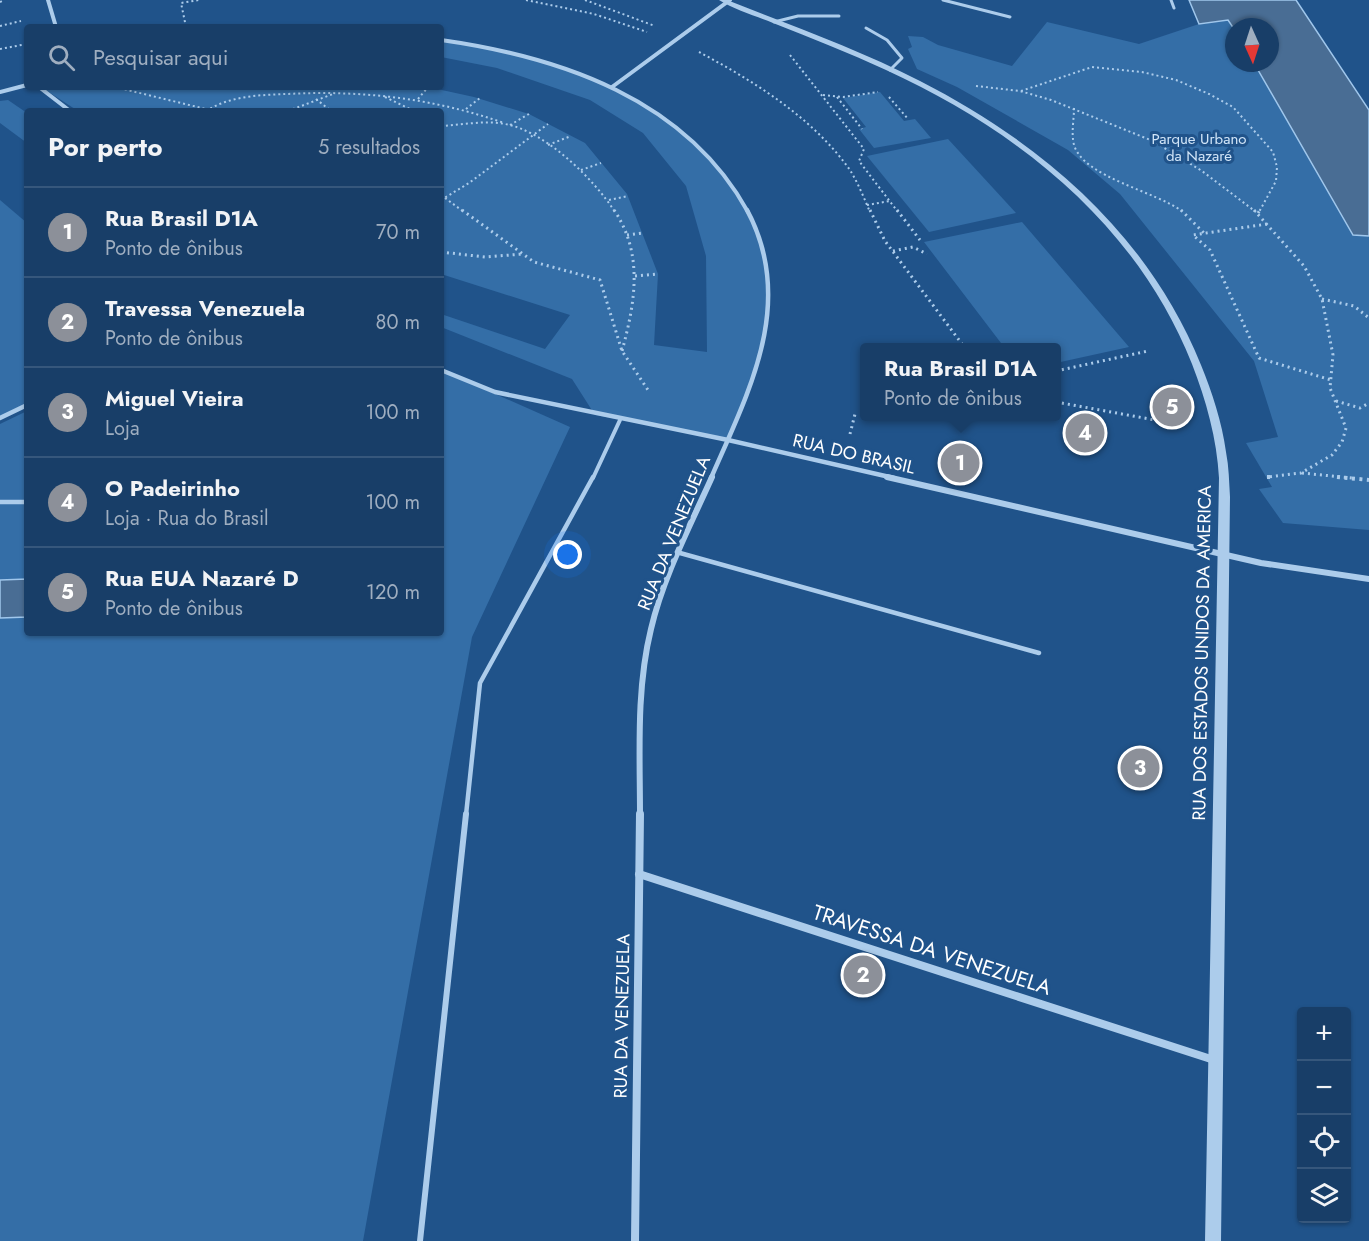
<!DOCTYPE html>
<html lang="pt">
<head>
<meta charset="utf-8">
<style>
  body { margin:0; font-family:Jost,sans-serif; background:#254971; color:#f1f3f6 }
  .controls { position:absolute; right:18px; bottom:18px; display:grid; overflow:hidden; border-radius:6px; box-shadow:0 2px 4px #0004 }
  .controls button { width:54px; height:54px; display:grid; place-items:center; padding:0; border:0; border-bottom:2px solid #36577c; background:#183e68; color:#f1f3f6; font:30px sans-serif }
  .compass { position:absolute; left:1225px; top:18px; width:54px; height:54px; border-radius:50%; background:#183e68; box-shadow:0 2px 4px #0004; rotate:177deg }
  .you { position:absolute; left:568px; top:555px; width:21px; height:21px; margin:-15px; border:4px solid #fff; border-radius:50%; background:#1a73e8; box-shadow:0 0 0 9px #1a73e833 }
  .badge { display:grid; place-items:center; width:39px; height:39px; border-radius:50%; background:#8c9099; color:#fff; font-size:20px; font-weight:700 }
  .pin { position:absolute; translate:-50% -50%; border:3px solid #fff; box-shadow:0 2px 6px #0006 }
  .popup { position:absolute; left:860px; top:343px; width:201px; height:78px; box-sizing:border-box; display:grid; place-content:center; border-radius:6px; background:#183e68; filter:drop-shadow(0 2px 4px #0005); font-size:20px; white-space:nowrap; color:#9faec0 }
  .popup b { font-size:22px; color:#f1f3f6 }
  .popup::after { content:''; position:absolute; left:50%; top:100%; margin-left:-12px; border:12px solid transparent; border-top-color:#183e68 }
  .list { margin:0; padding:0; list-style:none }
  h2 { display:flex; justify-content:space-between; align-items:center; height:78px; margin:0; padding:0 24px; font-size:26px }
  h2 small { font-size:20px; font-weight:400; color:#9faec0 }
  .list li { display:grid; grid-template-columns:39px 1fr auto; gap:18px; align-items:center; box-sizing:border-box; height:90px; padding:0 24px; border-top:2px solid #36577c }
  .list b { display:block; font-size:22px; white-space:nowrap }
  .list p { margin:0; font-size:20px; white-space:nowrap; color:#9faec0 }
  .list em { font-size:20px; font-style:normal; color:#9faec0 }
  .icon { flex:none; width:33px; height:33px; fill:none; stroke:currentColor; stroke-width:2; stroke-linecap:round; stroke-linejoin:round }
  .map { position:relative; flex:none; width:1369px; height:1241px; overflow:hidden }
  .search { position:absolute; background:#183e68; box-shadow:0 2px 4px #0004; left:24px; top:24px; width:420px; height:66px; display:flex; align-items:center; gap:15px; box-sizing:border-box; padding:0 21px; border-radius:6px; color:#9faec0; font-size:22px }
  .panel { position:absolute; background:#183e68; box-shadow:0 2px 4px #0004; left:24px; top:108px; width:420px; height:528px; border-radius:6px }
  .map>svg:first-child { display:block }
  .green { fill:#346ea7 }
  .water { fill:#496d94; stroke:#a0c7ec; stroke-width:1.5 }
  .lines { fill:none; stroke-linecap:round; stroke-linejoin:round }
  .path-far2 { stroke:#accceb; stroke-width:2; stroke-dasharray:2 3; stroke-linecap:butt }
  .path-far1 { stroke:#accceb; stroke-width:3; stroke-dasharray:2 4; stroke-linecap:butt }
  .path { stroke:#accceb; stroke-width:4; stroke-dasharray:3 4.5; stroke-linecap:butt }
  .service-far3 { stroke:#accceb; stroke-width:3 }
  .service-far2 { stroke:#accceb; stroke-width:4 }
  .service-far1 { stroke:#accceb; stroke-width:4.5 }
  .service { stroke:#accceb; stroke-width:6 }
  .minor-far3 { stroke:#accceb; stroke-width:4 }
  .minor-far2 { stroke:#accceb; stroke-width:4.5 }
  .minor-far1 { stroke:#accceb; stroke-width:6 }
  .minor { stroke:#accceb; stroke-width:8 }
  .tertiary { fill:#accceb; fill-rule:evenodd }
  .labels { text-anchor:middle; stroke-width:6; stroke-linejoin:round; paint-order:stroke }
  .far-park-label { font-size:15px; fill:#d1e5f8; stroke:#20538a }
  .street-label { font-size:18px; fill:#fff; stroke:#20538a }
  .near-street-label { font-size:21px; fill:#fff; stroke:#20538a }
</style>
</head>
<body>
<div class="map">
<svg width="1369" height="1241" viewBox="0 0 1369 1241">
  <rect width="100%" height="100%" fill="#20538a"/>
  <!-- green -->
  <g class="green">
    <path d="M1229,20L1234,29V63H1254L1353,234L1369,236V530L1283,523L1259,489L1272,487L1246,443L1278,437L1254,361L1120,194L1068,150L957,87L917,69L908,49L912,47L908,36L923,37L938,45L1012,66L1047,22L1139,44L1199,24Z"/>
    <path d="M441,40C562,60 714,106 757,235C763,254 770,278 770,297C767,348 751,395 728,440L595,415L572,379L441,327V314L545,349L570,315L441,274V111H78L41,87H428L474,97L529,114L585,143L627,194L658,274L654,345L707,352L706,256L686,186L643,133L590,100L497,68L441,57Z"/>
    <path d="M880,92L904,121L915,119L931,138L874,148L859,129L866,127L843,98Z"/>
    <path d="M8,100L27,113V143L0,123V101Z"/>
    <path d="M948,139L1016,213L929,232L867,156Z"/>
    <path d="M0,200L27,223V405L0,418Z"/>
    <path d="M1022,222L1129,347L1056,363V348L1004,347L924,242Z"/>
    <path d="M441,370L570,427L472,637L363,1241H0V618L27,617V633H441Z"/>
    <path d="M27,411V579L0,580V424Z"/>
  </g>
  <!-- water -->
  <g class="water">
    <path d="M1189,0H1296L1369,110V236L1353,235L1254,63H1270V27L1234,29L1228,20L1199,24Z"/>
    <path d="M27,579V617L0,618V580Z"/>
  </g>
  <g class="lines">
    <!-- path-far2 -->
    <g class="path-far2">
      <path d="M526,0L594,14L647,32"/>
      <path d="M585,0L655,26"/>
      <path d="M0,2L4,0"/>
      <path d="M0,26L21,21"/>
      <path d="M186,27L181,3L199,0"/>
      <path d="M0,49L27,44"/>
      <path d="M699,52C755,82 812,117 850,170C858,183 864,198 870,212"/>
      <path d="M790,55L864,149L859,161L898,212"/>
      <path d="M976,86L1020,91L1051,100L1153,141L1202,171L1256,212"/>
      <path d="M115,87L214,111"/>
      <path d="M1021,91L1092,67L1142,72L1176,80L1209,94L1233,107L1273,152L1277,167L1276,181L1259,212"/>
      <path d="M823,95L843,97L878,92"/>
      <path d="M385,97L414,111"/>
      <path d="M837,97L862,129"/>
      <path d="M889,97L908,119"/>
      <path d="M316,99L331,111"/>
      <path d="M418,99L428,87"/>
      <path d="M1074,108C1074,120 1071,133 1074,145C1084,178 1156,191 1183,212"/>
      <path d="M466,109L480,98"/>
      <path d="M206,111C230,96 259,95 286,94C361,90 433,98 504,123"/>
      <path d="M288,111L333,94"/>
      <path d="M510,125L529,114"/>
      <path d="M441,126C462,125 484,120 505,124C545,131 594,179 615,212"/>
      <path d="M548,145L571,136"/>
      <path d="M581,170L601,163"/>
      <path d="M441,195L464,212"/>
      <path d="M441,200L469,183L548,124"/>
      <path d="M609,200L628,196"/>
      <path d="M867,205L890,201"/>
    </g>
    <!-- path-far1 -->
    <g class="path-far1">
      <path d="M462,210L534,262L600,280L622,351L648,390"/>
      <path d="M614,210C644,254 635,303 622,351"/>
      <path d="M870,210L885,241L965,348"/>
      <path d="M897,210L920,240"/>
      <path d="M1181,210L1204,233"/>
      <path d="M1254,210L1304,266L1322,299L1333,355L1330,388L1346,428L1342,442L1332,455L1301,473L1267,477"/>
      <path d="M1258,213L1260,210"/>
      <path d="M1267,224L1193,235L1210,250L1259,358L1331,380"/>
      <path d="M627,235L643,233"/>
      <path d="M893,251L913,247L927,254"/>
      <path d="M441,252L485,257L523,254"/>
      <path d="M635,276L658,274"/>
      <path d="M1322,299L1354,306L1369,318"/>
      <path d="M1056,371L1148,351"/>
      <path d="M1336,401L1360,408L1369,403"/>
      <path d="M1056,402L1177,424"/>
      <path d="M850,434L855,414"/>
      <path d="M1302,473L1352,478"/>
    </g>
    <!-- path -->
    <g class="path">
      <path d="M1267,477H1270"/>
      <path d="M1337,477L1369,480"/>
    </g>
    <!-- service-far3 -->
    <g class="service-far3">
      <path d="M943,0L1010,17"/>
      <path d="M1171,0L1174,8"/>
      <path d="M774,22L798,16H839"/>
      <path d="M866,28L887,40L902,58L890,70"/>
    </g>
    <!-- service-far2 -->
    <path class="service-far2" d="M593,478L620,420"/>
    <!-- service-far1 -->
    <g class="service-far1">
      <path d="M0,502H27"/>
      <path d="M680,553L1039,653"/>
      <path d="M466,815L480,683L593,477"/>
    </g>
    <!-- service -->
    <path class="service" d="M420,1241L466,814"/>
    <!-- minor-far3 -->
    <g class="minor-far3">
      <path d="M48,0L56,27"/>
      <path d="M441,40C561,57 686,99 748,212"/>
      <path d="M39,87L70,111"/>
      <path d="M612,87L730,0"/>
      <path d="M0,92L27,85"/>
    </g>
    <!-- minor-far2 -->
    <g class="minor-far2">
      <path d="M441,370L495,392L728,440L894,478"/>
      <path d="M0,418L27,405"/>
      <path d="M711,478C748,393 797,303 747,210"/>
    </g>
    <!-- minor-far1 -->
    <g class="minor-far1">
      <path d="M887,477L1261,563L1369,579"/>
      <path d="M640,815C640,753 636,690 651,629C663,577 690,526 712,477"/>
    </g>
    <!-- minor -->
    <g class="minor">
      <path d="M639,874L1214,1060"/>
      <path d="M635,1241L640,814"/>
    </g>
    <!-- tertiary -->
    <path class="tertiary" d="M719,0H727C792,26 858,49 920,81C1043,144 1148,234 1201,365C1212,392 1222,422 1226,452C1229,467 1229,482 1230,497L1221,1241H1205L1219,478C1217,439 1206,400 1192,364C1137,225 1019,131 886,70C849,53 811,38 773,23C756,16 735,10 719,0Z"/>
  </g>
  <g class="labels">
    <!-- far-park labels -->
    <g class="far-park-label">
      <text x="1199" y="144">Parque Urbano<tspan x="1199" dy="17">da Nazaré</tspan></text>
    </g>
    <!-- street labels -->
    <g class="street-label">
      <text transform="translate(854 454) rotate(13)" y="6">RUA DO BRASIL</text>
      <text transform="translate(674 533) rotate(-68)" y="6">RUA DA VENEZUELA</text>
      <text transform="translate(1202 653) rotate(-89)" y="6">RUA DOS ESTADOS UNIDOS DA AMERICA</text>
      <text transform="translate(622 1016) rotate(-89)" y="6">RUA DA VENEZUELA</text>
    </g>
    <!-- near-street labels -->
    <g class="near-street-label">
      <text transform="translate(932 950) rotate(18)" y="7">TRAVESSA DA VENEZUELA</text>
    </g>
  </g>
</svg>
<div class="controls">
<button>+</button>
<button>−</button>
<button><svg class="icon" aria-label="locate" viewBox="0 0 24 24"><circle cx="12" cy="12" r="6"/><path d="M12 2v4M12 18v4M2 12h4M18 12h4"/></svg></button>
<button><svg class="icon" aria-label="layers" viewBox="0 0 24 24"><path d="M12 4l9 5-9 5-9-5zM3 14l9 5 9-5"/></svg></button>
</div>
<svg class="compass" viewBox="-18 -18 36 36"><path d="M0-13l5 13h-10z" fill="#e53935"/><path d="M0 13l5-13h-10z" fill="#9faec0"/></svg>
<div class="you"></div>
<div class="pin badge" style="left:960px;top:463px">1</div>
<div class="popup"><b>Rua Brasil D1A</b>Ponto de ônibus</div>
<div class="pin badge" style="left:863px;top:975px">2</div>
<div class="pin badge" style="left:1140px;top:768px">3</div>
<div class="pin badge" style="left:1085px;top:433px">4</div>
<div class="pin badge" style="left:1172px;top:407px">5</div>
<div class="search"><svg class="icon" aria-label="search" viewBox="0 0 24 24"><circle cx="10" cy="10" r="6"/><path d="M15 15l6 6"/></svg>Pesquisar aqui</div>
<section class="panel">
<h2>Por perto<small>5 resultados</small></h2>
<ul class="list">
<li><span class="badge">1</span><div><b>Rua Brasil D1A</b><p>Ponto de ônibus</p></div><em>70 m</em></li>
<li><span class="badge">2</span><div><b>Travessa Venezuela</b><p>Ponto de ônibus</p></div><em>80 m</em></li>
<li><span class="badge">3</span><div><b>Miguel Vieira</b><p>Loja</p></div><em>100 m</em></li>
<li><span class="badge">4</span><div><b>O Padeirinho</b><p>Loja · Rua do Brasil</p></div><em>100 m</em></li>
<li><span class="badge">5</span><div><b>Rua EUA Nazaré D</b><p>Ponto de ônibus</p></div><em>120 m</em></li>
</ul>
</section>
</div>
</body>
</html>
